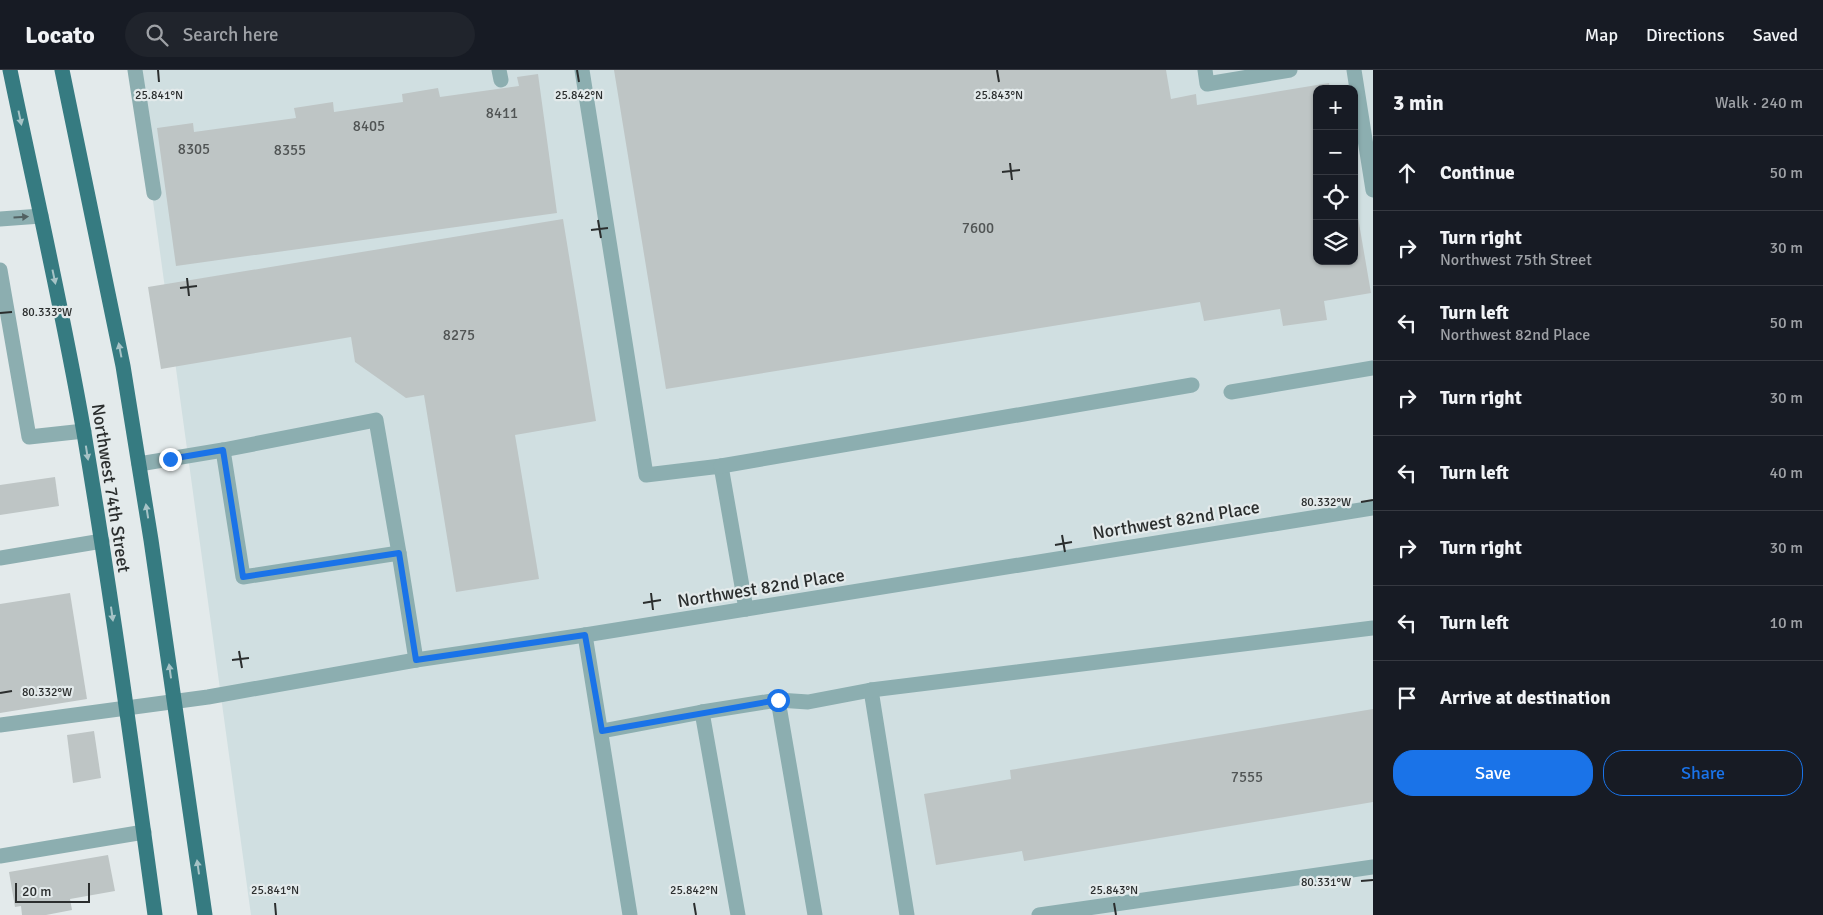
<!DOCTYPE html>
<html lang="en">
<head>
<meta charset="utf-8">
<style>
  body { margin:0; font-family:Signika,sans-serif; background:#20242c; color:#f1f3f6 }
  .controls { position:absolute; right:15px; top:15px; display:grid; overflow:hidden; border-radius:10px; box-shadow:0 1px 4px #0004 }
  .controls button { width:45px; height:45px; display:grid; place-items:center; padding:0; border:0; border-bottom:1px solid #363941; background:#171b24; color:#f1f3f6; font:25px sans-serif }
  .scale { position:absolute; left:15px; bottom:12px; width:75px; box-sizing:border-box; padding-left:5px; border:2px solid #2b2e2e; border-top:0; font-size:14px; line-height:18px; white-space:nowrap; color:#2b2e2e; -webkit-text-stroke:4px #e3eaeb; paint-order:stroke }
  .stop { position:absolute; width:15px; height:15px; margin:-11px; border:4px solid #1a73e8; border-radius:50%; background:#fff }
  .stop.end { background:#1a73e8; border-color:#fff; box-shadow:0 1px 5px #0008 }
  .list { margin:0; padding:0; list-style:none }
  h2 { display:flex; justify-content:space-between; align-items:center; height:65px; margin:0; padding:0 20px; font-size:21px }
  h2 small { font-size:16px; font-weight:400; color:#9ea1a6 }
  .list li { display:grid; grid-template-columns:32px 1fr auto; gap:15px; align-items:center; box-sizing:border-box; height:75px; padding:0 20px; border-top:1px solid #363941 }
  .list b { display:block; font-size:19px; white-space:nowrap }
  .list p { margin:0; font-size:16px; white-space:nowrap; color:#9ea1a6 }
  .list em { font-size:16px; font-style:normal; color:#9ea1a6 }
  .actions { display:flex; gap:10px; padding:15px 20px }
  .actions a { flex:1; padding:11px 0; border:1px solid #1a73e8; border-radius:20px; text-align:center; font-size:18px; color:#1a73e8 }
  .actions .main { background:#1a73e8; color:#fff }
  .icon { flex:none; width:28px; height:28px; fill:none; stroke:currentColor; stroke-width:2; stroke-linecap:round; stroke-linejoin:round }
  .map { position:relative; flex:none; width:1373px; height:845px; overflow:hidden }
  header { display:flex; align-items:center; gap:30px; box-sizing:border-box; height:70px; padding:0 25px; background:#171b24; border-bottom:1px solid #363941 }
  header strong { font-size:24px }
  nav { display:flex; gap:28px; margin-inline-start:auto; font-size:18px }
  .search { width:350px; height:45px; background:#20242c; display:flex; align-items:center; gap:12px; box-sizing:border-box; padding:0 18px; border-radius:28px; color:#9ea1a6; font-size:19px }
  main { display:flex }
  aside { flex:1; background:#171b24 }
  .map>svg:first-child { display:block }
  .built { fill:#d0dfe1; fill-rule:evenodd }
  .building { fill:#bec5c5 }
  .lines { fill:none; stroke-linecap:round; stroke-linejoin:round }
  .minor { stroke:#8caeb0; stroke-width:15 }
  .major { stroke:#367b81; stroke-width:15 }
  .oneway { fill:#a6c3c6 }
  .oneway2 { fill:#526162 }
  .route { stroke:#1a73e8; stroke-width:6 }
  .ticks { fill:none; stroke:#2b2e2e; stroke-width:2 }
  .labels { text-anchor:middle; stroke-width:4.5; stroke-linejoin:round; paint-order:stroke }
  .number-label { font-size:15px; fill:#505454 }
  .street-label { font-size:18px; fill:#2b2e2e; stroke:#e3eaeb }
  .ticks-label { font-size:12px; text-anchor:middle; fill:#2b2e2e; stroke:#e3eaeb; stroke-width:4.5; stroke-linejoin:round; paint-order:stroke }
</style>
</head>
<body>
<header>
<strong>Locato</strong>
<div class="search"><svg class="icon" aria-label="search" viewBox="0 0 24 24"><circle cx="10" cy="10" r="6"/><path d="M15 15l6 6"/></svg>Search here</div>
<nav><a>Map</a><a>Directions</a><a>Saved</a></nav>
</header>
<main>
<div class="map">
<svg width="1373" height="845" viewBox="0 0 1373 845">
  <rect width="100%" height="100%" fill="#e3eaeb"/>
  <!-- built -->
  <path class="built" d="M135,0H1373V845H251ZM1317,19H1354V191H1317Z"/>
  <!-- building -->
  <g class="building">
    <path d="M614,0H1166L1171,29L1196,24L1197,35L1329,13L1330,19H1317V191H1354L1355,130L1371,223L1324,231L1327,250L1283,256L1280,239L1204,251L1200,232L666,319Z"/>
    <path d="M538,4L557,143L176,196L157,58L193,53L194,62L296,48L294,38L333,32L334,42L403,32L402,24L438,18L440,27L519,16L517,7Z"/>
    <path d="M563,149L596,351L515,365L539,509L456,522L424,325L406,328L355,292L351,267L161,299L148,217Z"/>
    <path d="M55,407L59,436L0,445V415Z"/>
    <path d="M70,523L87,629L0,643V534Z"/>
    <path d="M1373,639V732L1024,791L1022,781L936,795L924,724L1011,709L1010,700Z"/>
    <path d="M94,661L101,708L73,713L67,665Z"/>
    <path d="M108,785L115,821L70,829L72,840L46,845H22L21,836L15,837L9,802Z"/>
  </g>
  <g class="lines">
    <!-- minor -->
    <g class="minor">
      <path d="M135,0L154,123"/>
      <path d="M499,0L501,10"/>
      <path d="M582,0L646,405L721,396L746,539"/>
      <path d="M1205,0L1207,14L1290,0"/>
      <path d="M1354,0L1373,120"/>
      <path d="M0,149L41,146"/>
      <path d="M0,200L29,367L84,361"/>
      <path d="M1231,322L1373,298"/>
      <path d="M223,380L376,350L399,483"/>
      <path d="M139,394L223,380L243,507L399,483L416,590"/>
      <path d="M721,396L1192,315"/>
      <path d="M0,488L102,471"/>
      <path d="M585,565L630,845"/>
      <path d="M871,620L907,845"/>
      <path d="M778,630L808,632L871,620L1373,558"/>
      <path d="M702,642L738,845"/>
      <path d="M0,655L208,627L416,590L585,565L1373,438"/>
      <path d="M602,661L702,642L778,630L815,845"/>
      <path d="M0,786L144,762"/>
      <path d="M1039,845L1373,797"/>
    </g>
    <!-- major -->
    <g class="major">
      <path d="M10,0C35,121 63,241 84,363C111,523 133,684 155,845"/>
      <path d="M62,0L123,296L151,470L205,845"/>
    </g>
  </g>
  <!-- one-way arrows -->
  <defs><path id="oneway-solid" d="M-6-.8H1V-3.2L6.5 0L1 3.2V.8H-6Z" transform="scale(1.25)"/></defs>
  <g class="oneway">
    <use href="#oneway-solid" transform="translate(20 48) rotate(78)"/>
    <use href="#oneway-solid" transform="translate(54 207) rotate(78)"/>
    <use href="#oneway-solid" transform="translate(120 280) rotate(-101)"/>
    <use href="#oneway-solid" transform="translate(87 383) rotate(81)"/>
    <use href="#oneway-solid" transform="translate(147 441) rotate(-99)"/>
    <use href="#oneway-solid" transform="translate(112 544) rotate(82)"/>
    <use href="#oneway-solid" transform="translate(170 601) rotate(-98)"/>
    <use href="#oneway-solid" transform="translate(198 797) rotate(-98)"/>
  </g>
  <use class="oneway2" href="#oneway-solid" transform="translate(21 147) rotate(-4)"/>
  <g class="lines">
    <!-- route -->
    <path class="route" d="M170,389L223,380L243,507L399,483L416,590L585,565L602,661L778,630"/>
  </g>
  <!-- ticks -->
  <path class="ticks" d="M158,0L159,12M577,0L579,12M997,0L999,12M1010,93L1012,110M1002,102L1020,100M598,150L601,168M591,160L608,158M187,208L189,226M180,218L197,216M0,243L12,242M1361,432L1373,430M1062,465L1065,482M1055,475L1072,472M651,523L653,540M643,533L661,530M239,581L242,598M232,590L249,588M0,623L12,621M1361,811L1373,810M275,833L276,845M694,833L696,845M1114,833L1116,845"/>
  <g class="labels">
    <!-- number labels -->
    <g class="number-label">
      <text x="502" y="48">8411</text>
      <text x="369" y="61">8405</text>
      <text x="194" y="84">8305</text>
      <text x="290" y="85">8355</text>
      <text x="978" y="163">7600</text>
      <text x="459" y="270">8275</text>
      <text x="1247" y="712">7555</text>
    </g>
    <!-- street labels -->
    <g class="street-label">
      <text transform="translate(111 418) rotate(81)" y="6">Northwest 74th Street</text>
      <text transform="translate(1176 450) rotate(-9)" y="6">Northwest 82nd Place</text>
      <text transform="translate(761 518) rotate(-9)" y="6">Northwest 82nd Place</text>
    </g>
  </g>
  <g class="ticks-label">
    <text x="159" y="29">25.841°N</text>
    <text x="579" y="29">25.842°N</text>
    <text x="999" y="29">25.843°N</text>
    <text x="47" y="246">80.333°W</text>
    <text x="1326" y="436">80.332°W</text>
    <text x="47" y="626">80.332°W</text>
    <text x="1326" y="816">80.331°W</text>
    <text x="275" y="824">25.841°N</text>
    <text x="694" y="824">25.842°N</text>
    <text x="1114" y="824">25.843°N</text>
  </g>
</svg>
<div class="controls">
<button>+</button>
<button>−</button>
<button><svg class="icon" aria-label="locate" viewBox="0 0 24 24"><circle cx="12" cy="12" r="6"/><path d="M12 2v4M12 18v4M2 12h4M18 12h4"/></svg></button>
<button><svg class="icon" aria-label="layers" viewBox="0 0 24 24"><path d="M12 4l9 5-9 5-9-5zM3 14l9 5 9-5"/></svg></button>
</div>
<div class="scale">20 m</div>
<div class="stop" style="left:778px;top:630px"></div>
<div class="stop end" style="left:170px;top:389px"></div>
</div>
<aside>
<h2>3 min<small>Walk · 240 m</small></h2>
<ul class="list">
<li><svg class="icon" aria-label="ahead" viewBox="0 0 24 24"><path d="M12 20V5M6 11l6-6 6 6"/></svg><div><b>Continue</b></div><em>50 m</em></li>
<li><svg class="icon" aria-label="right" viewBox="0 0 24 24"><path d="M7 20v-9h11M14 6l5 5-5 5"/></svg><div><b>Turn right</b><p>Northwest 75th Street</p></div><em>30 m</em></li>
<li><svg class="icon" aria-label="left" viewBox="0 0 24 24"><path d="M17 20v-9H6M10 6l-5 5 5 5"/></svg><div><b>Turn left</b><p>Northwest 82nd Place</p></div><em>50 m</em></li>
<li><svg class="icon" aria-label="right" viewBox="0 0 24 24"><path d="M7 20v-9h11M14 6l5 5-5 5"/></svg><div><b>Turn right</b></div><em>30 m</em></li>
<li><svg class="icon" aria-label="left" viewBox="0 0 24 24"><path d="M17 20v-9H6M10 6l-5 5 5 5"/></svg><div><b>Turn left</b></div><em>40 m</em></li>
<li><svg class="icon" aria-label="right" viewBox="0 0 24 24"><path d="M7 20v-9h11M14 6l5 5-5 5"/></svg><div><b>Turn right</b></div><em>30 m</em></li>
<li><svg class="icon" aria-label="left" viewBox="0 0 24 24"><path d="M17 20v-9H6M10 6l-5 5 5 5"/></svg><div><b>Turn left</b></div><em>10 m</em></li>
<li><svg class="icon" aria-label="arrive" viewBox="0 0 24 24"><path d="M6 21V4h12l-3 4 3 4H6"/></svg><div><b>Arrive at destination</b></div></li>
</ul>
<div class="actions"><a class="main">Save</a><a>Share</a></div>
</aside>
</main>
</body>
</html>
